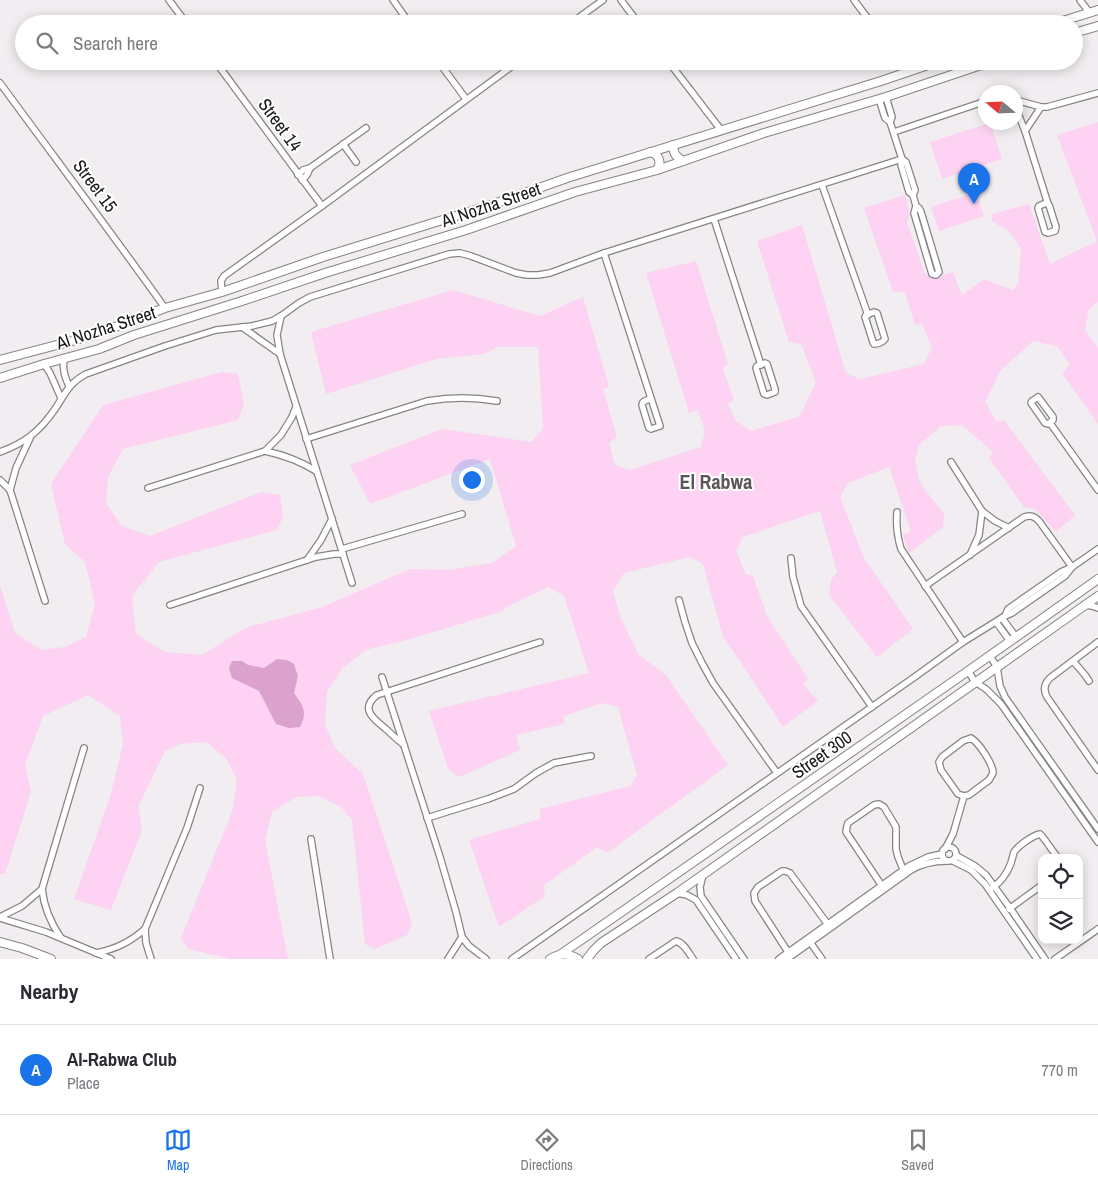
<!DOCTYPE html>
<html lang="en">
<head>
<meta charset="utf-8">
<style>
  body { margin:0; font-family:"Archivo Narrow",sans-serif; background:#f2f2f3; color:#2b2b33 }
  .controls { position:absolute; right:15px; bottom:15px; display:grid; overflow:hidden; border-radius:10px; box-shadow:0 2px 12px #0003 }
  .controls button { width:45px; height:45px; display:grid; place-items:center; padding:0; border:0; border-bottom:1px solid #e1e1e2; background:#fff; color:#2b2b33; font:25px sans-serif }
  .compass { position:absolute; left:978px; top:85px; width:45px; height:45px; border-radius:50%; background:#fff; box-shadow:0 2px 12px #0003; rotate:289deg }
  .you { position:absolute; left:471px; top:479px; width:18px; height:18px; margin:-12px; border:4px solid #fff; border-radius:50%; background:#1a73e8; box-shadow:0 0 0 8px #1a73e833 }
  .badge { display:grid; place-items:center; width:32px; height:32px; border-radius:50%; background:#1a73e8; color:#fff; font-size:16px; font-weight:700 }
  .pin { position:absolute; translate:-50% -41px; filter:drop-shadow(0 1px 2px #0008) }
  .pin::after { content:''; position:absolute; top:26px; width:18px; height:15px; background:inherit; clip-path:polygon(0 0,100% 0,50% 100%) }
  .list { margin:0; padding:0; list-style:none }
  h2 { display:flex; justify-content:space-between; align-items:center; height:65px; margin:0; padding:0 20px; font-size:21px }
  h2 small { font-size:16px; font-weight:400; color:#7c7c81 }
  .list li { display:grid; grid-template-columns:32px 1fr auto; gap:15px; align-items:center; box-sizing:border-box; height:90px; padding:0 20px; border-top:1px solid #e1e1e2 }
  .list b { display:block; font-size:19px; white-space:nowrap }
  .list p { margin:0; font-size:16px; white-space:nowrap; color:#7c7c81 }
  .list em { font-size:16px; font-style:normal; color:#7c7c81 }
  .icon { flex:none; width:28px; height:28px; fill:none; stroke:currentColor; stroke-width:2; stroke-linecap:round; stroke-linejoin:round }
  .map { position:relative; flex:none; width:1098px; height:959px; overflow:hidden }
  .search { position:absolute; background:#fff; box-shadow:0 2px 12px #0003; left:15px; right:15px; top:15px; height:55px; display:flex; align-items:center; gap:12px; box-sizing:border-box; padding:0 18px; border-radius:28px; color:#7c7c81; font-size:19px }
  .sheet { height:155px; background:#fff }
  nav { display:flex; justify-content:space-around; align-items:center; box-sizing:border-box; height:70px; border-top:1px solid #e1e1e2; background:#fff; font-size:14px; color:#7c7c81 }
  nav a { display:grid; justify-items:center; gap:2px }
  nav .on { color:#1a73e8 }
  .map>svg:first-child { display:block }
  .green { fill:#fdd2f2 }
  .water { fill:#dba2cd }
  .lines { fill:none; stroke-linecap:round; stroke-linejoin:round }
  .street-casing { stroke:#878386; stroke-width:8 }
  .secondary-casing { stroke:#878386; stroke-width:10 }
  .street { stroke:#fff; stroke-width:5.5 }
  .secondary { stroke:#fff; stroke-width:8 }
  .labels { text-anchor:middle; stroke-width:4; stroke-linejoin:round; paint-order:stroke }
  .street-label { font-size:18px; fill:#171617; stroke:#fff }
  .quarter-label { font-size:20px; font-weight:bold; fill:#5a5659; stroke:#fff }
</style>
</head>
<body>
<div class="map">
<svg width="1098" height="959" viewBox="0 0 1098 959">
  <rect width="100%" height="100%" fill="#f1edf0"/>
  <!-- green -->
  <g class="green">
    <path d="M1098,122V302L1089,309L1085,330L1098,348V424L1062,373L1070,365L1057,346L1033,341L1001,370L985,402L997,422L1004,420L1075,515L1056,532L1035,509L1024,507L989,458L993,452L962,425L941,426L919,445L915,460L920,483L944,514L943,527L909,553L903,535L911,531L889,467L848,483L840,497L864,558L913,629L877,657L829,595L831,580L837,572L820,511L743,537L736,551L746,574L753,576L767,616L808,679L803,684L818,701L783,727L740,661L723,637L703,564L690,557L624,573L613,591L620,616L639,655L666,675L728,765L607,853L597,847L543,886L545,896L499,927L469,840L540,819V809L630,786L637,775L618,707L602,703L564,716V724L516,735L520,750L459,777L448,769L429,711L589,673L564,596L549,587L510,605L500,612L407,640L365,650L342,669L327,692L325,725L335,748L363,774L412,923L407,935L375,949L365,944L352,820L341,807L319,796L296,797L272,812L265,840L288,959H230L188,949L181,938L232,812L237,780L226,758L206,742L180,744L165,751L138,807L142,830L111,910L74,899L110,797L123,744L120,716L88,695L43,716L25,765L31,792L5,874H0V585L15,633L41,650L65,647L86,637L95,604L85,562L65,544L51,484L103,405L222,372L238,374L244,404L238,420L123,449L108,477L106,503L122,526L150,536L261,492L280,495L283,517L277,530L159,562L132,596L136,634L165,652L202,655L245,628L322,607L410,569L448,570L492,563L516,546L490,459L370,504L350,465L442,429L532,442L543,428L538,347H497L485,354L436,359L326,394L311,332L453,290L540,316L583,297L609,387L603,389L617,437L609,443L615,465L630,470L701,447L705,431L698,410L689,413L646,273L696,261L728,364L723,369L734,400L728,404L736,421L751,431L800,416L816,382L801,344L789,342L757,241L802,225L846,373L860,379L924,364L932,347L922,324L915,325L905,292H893L864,208L905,195L910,214L907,222L925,274L935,277L953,272L962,295L984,279L1012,290L1018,284L1021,249L1010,232L992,221V214L1029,204L1050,264L1097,241L1057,135Z"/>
    <path d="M990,123L1002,159L942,179L930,142Z"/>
    <path d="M976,192L984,216L939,231L931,207Z"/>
  </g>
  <!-- water -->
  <path class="water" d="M277,659L287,660L294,664L298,676L294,693C303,706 308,711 300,727L289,728L276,724L259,691L232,678L229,668L232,661H242L248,665L264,668Z"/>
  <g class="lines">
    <!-- street casing -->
    <g class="street-casing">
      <g id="street">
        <path d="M169,0L187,24"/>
        <path d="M393,0L410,24"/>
        <path d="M621,0L639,24"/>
        <path d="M854,0L872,24"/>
        <path d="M1080,0L1089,12"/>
        <path d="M570,24L603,0"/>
        <path d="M215,61L322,206"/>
        <path d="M438,61L466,99"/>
        <path d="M668,61L721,130"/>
        <path d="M900,61L908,72"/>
        <path d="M0,83C55,158 111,232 165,308"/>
        <path d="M886,97L892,117L890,122L902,159L901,165L909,192L913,195"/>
        <path d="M879,99L885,118L890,122"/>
        <path d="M1016,100L1041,107H1047L1098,93"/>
        <path d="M1016,101L1019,116L1025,131L1048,204"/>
        <path d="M1025,131L1041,107"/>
        <path d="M894,132L986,101"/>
        <path d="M343,144L356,162"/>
        <path d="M902,159L906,162L915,190L913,195L916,206L914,213L932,274L936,275L939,272L921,212L919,208L916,206"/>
        <path d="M298,175L303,170L310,168L366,128"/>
        <path d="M302,180L307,175L310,168"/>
        <path d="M822,185L868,315"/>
        <path d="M1046,203L1049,205L1056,227L1055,231L1048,233L1045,232L1038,208L1039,206Z"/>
        <path d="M714,219L761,365"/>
        <path d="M604,253L660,426L651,429L649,428L642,405L643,402L651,398"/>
        <path d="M222,292L221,281L224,276L322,206L519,61"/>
        <path d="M874,312L877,313L885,339C883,342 878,344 874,344L873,342L865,317L866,315Z"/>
        <path d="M281,316L277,335L280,354L352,583"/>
        <path d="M242,327L280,354"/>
        <path d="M64,359C62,369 65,377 69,386"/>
        <path d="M765,363L767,364L775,389V392L767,395L764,394L756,368L757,366Z"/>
        <path d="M44,364L50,373L61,398"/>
        <path d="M1038,397L1053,417V420L1048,424L1045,423L1031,403L1032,401Z"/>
        <path d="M1050,423L1098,490"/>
        <path d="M306,439L427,401C451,397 473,397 497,401"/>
        <path d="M265,451C284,455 300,461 316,471"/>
        <path d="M0,452C25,443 40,431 55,409C65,394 69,383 86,374L165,346L216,330L252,326L272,321L281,316L299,303L310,297L449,254L460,253L471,256L516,273L527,275H538L550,273L604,253L902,159"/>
        <path d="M951,462L982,511L995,521L1009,528"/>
        <path d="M0,480L10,490L45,601"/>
        <path d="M148,488L265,451L281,435L292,417L296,407"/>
        <path d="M10,490L16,468L30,438"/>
        <path d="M897,512C896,525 897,536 901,549L963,642"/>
        <path d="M342,549L462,514"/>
        <path d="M970,555L979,535L982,511"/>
        <path d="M791,558L793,577L801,606L872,707"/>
        <path d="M307,560L321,540L332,519"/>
        <path d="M925,586L1024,517C1031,515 1034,516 1039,521L1072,567"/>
        <path d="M679,600L685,622L692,643L702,663L713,683L777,773"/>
        <path d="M170,605L316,557L334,554H343"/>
        <path d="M1084,605L1092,606L1098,608"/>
        <path d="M1005,616L1008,609L1061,572L1072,567L1098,549"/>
        <path d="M1002,618L1016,637"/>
        <path d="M996,622L1010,641"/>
        <path d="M1098,642L1050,678C1044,684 1043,690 1047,697L1098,770"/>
        <path d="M990,656L997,667L1000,686L1005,697L1098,829"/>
        <path d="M1073,661L1085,675L1089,681"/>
        <path d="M968,671L975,682L986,689L1001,704L1098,842"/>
        <path d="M382,677L440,857L456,912L462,937L469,946L486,959"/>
        <path d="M971,738C979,743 993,764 993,773L989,780L969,795L964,796L958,794L941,770L939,762L942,757L963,741Z"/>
        <path d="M404,745C398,740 392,735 386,729C374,719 359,709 377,695L540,642"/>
        <path d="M427,818L488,799L514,789L536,773L554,763L591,756"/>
        <path d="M311,839L330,959"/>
        <circle cx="949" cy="854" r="7"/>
        <path d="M945,849L953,834L964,796"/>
        <path d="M957,856L975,866L986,875L1010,908L1045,959"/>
        <path d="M953,861L971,870L985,884L1037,959"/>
        <path d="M703,875L700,887L701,896L744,959"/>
        <path d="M992,888C1001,882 1007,874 1011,863C1012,859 1013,856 1014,852C1019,845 1032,836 1040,834L1042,836L1058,858"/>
        <path d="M884,889L846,832L847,826L848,823L874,805L879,804L884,807L896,827V849L898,857L905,874"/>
        <path d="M677,893L687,895L696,900L736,959"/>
        <path d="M1009,909L1042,885"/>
        <path d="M0,917L22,906L42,889"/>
        <path d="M0,918L46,932L111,959"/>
        <path d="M61,938C50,922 44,908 42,889L84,748"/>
        <path d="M810,942L822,959"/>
        <path d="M96,953C116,949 130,942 145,929"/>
        <path d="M790,955L755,901L754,893L758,887L782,871H785L790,873L829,926"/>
        <path d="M151,959L146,943L145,929L187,828L200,788"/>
        <path d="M448,959L462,937"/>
        <path d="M512,959L916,676L963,642L1005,616L1012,613L1065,576L1072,567"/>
        <path d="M649,959L676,941C684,943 688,952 693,959"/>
        <path d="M779,959L909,866L928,857L942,854"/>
        <path d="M787,959L911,870C923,863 934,861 947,861"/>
        <path d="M1055,959L1098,929"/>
      </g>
    </g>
    <!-- secondary casing -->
    <g class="secondary-casing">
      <g id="secondary">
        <path d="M1053,24L1098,10"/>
        <path d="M1074,33L1098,26"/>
        <path d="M673,145C673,153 676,157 683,161"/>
        <path d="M650,152C659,154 662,162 657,170"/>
        <path d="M0,360L91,336L165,308L222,292L323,257L491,205L567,178L881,81L940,61"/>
        <path d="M0,378L44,364L99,349L134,335L242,301L325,273L466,230L575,192L657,170L764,133L886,97L993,61"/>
        <path d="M0,942L22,948L51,959"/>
        <path d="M561,954L968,671L1098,579"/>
        <path d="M550,959C560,953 568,953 578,959"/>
        <path d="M587,959L593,951L601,943L677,893L1098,596"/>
      </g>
    </g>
    <!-- street -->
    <use href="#street" class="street"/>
    <!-- secondary -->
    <use href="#secondary" class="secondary"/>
  </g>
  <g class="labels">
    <!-- street labels -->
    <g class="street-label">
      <text transform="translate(280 125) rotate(54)" y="6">Street 14</text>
      <text transform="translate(95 186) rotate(53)" y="6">Street 15</text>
      <text transform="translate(491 205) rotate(-19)" y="6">Al Nozha Street</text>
      <text transform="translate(106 328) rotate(-18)" y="6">Al Nozha Street</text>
      <text transform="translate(822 755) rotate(-35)" y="6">Street 300</text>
    </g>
    <!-- quarter labels -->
    <g class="quarter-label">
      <text x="716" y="489">El Rabwa</text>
    </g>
  </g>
</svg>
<div class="controls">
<button><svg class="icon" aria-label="locate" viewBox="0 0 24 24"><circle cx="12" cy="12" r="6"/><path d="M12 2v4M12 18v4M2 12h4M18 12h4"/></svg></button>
<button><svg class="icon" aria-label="layers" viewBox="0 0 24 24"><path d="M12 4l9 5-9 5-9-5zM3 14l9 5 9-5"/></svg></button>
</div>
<svg class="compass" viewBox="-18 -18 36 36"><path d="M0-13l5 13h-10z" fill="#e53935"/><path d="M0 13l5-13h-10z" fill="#7c7c81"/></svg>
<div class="you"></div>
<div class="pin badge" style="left:974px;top:204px">A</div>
<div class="search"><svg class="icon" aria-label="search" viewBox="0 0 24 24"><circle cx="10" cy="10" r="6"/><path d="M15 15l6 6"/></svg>Search here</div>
</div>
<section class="sheet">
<h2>Nearby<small></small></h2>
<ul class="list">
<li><span class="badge">A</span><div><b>Al-Rabwa Club</b><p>Place</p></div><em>770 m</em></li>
</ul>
</section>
<nav>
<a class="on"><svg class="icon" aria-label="map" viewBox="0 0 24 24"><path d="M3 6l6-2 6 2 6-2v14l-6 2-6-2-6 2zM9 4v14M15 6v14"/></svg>Map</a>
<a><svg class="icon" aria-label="directions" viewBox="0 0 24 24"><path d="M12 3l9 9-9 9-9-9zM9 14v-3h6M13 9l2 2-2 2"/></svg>Directions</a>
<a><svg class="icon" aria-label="saved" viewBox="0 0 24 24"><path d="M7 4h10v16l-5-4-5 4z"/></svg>Saved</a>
</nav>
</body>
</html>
